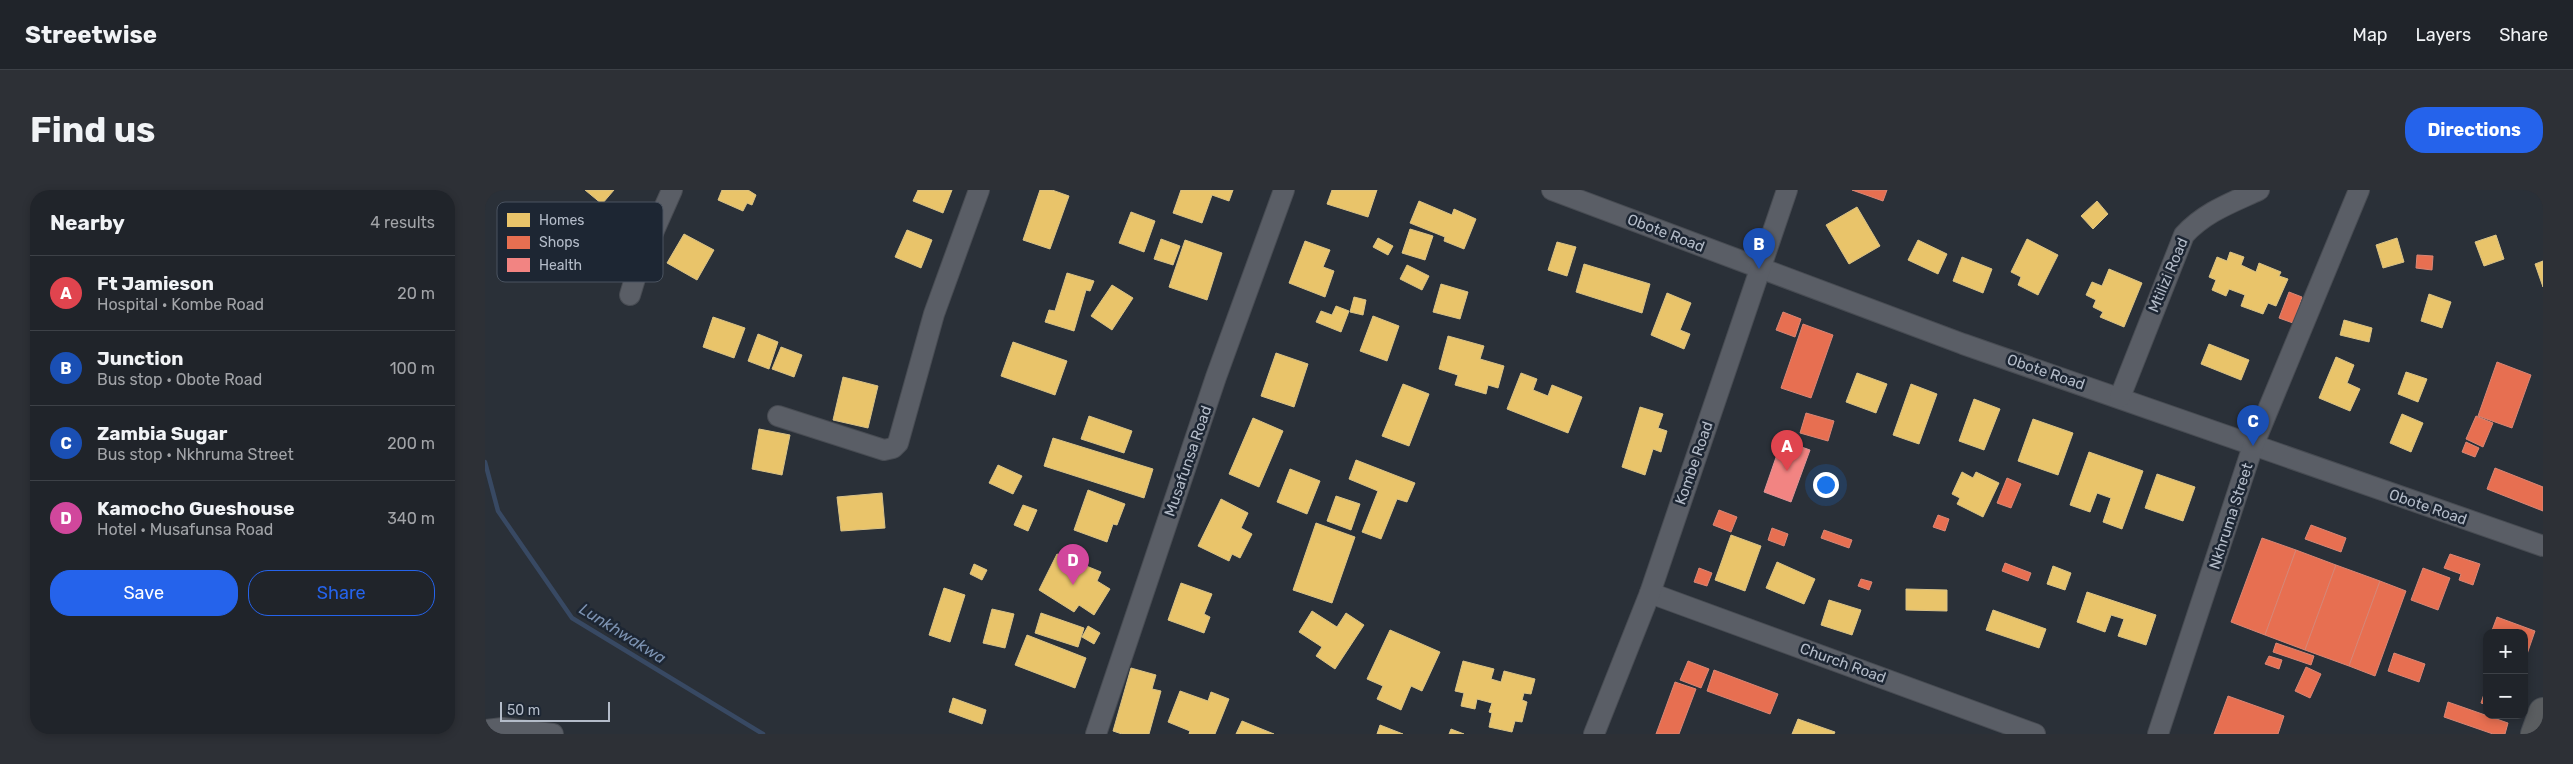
<!DOCTYPE html>
<html lang="en">
<head>
<meta charset="utf-8">
<style>
  body { margin:0; font-family:Rubik,sans-serif; background:#2d3036; color:#f1f3f6 }
  .controls { position:absolute; right:15px; bottom:15px; display:grid; overflow:hidden; border-radius:10px; box-shadow:0 2px 8px #0003 }
  .controls button { width:45px; height:45px; display:grid; place-items:center; padding:0; border:0; border-bottom:1px solid #3d4147; background:#20242a; color:#f1f3f6; font:25px sans-serif }
  .scale { position:absolute; left:15px; bottom:12px; width:110px; box-sizing:border-box; padding-left:5px; border:2px solid #b4bcc9; border-top:0; font-size:14px; line-height:18px; white-space:nowrap; color:#b4bcc9; -webkit-text-stroke:4px #1d2633; paint-order:stroke }
  .you { position:absolute; left:1340px; top:294px; width:18px; height:18px; margin:-12px; border:4px solid #fff; border-radius:50%; background:#1a73e8; box-shadow:0 0 0 8px #1a73e833 }
  .badge { display:grid; place-items:center; width:32px; height:32px; border-radius:50%; background:#2563eb; color:#fff; font-size:16px; font-weight:700 }
  .pin { position:absolute; translate:-50% -41px; filter:drop-shadow(0 1px 2px #0008) }
  .pin::after { content:''; position:absolute; top:26px; width:18px; height:15px; background:inherit; clip-path:polygon(0 0,100% 0,50% 100%) }
  .list { margin:0; padding:0; list-style:none }
  h2 { display:flex; justify-content:space-between; align-items:center; height:65px; margin:0; padding:0 20px; font-size:21px }
  h2 small { font-size:16px; font-weight:400; color:#a2a4a8 }
  .list li { display:grid; grid-template-columns:32px 1fr auto; gap:15px; align-items:center; box-sizing:border-box; height:75px; padding:0 20px; border-top:1px solid #3d4147 }
  .list b { display:block; font-size:19px; white-space:nowrap }
  .list p { margin:0; font-size:16px; white-space:nowrap; color:#a2a4a8 }
  .list em { font-size:16px; font-style:normal; color:#a2a4a8 }
  .actions { display:flex; gap:10px; padding:15px 20px }
  .actions a { flex:1; padding:11px 0; border:1px solid #2563eb; border-radius:20px; text-align:center; font-size:18px; color:#2563eb }
  .actions .main { background:#2563eb; color:#fff }
  .map { position:relative; flex:none; width:2058px; height:544px; overflow:hidden; border-radius:20px }
  header { display:flex; align-items:center; gap:30px; box-sizing:border-box; height:70px; padding:0 25px; background:#20242a; border-bottom:1px solid #3d4147 }
  header strong { font-size:24px }
  nav { display:flex; gap:28px; margin-inline-start:auto; font-size:18px }
  .intro { display:flex; align-items:center; justify-content:space-between; box-sizing:border-box; height:120px; padding:0 30px }
  h1 { margin:0; font-size:35px }
  .button { padding:12px 22px; border-radius:20px; background:#2563eb; color:#fff; font-size:18px; font-weight:700 }
  main { display:flex; gap:30px; padding:0 30px }
  aside { flex:1; background:#20242a; border-radius:20px; box-shadow:0 2px 8px #0003 }
  .map>svg:first-child { display:block }
  .homes { fill:#e9c46a; stroke:#d9c286 }
  .shops { fill:#e76f51; stroke:#d88675 }
  .health { fill:#f28482; stroke:#df9597 }
  .lines { fill:none; stroke-linecap:round; stroke-linejoin:round }
  .stream { stroke:#384963; stroke-width:4.5 }
  .minor-casing { stroke:#484c53; stroke-width:22 }
  .highway-casing { stroke:#474c53; stroke-width:30 }
  .minor { stroke:#5a5e66; stroke-width:20 }
  .highway { stroke:#5a5d60; stroke-width:28 }
  .labels { text-anchor:middle; stroke-width:5; stroke-linejoin:round; paint-order:stroke }
  .street-label { font-size:15px; fill:#b4bcc9; stroke:#1d2633 }
  .water-label { font-size:16px; font-style:italic; fill:#7c92b1; stroke:#1d2633 }
  .key { fill:#1d2633; stroke:#4a5360; stroke-width:1 }
  .key-label { font-size:14px; fill:#b4bcc9 }
</style>
</head>
<body>
<header>
<strong>Streetwise</strong>
<nav><a>Map</a><a>Layers</a><a>Share</a></nav>
</header>
<div class="intro"><h1>Find us</h1><a class="button">Directions</a></div>
<main>
<aside>
<h2>Nearby<small>4 results</small></h2>
<ul class="list">
<li><span class="badge" style="background:#e0444e">A</span><div><b>Ft Jamieson</b><p>Hospital · Kombe Road</p></div><em>20 m</em></li>
<li><span class="badge" style="background:#1a4fb4">B</span><div><b>Junction</b><p>Bus stop · Obote Road</p></div><em>100 m</em></li>
<li><span class="badge" style="background:#1a4fb4">C</span><div><b>Zambia Sugar</b><p>Bus stop · Nkhruma Street</p></div><em>200 m</em></li>
<li><span class="badge" style="background:#d1479c">D</span><div><b>Kamocho Gueshouse</b><p>Hotel · Musafunsa Road</p></div><em>340 m</em></li>
</ul>
<div class="actions"><a class="main">Save</a><a>Share</a></div>
</aside>
<div class="map">
<svg width="2058" height="544" viewBox="0 0 2058 544">
  <rect width="100%" height="100%" fill="#2a3038"/>
  <!-- homes -->
  <g class="homes">
    <path d="M100,0H129L117,14Z"/>
    <path d="M237,0H263L271,5L267,15L262,13L258,21L233,10Z"/>
    <path d="M433,0H467L458,23L428,11Z"/>
    <path d="M555,0H567L584,6L565,59L538,50Z"/>
    <path d="M696,0H748L744,11L727,5L717,33L688,23Z"/>
    <path d="M847,0H892L883,27L842,14Z"/>
    <path d="M934,11L967,25L969,19L991,29L979,59L959,51L960,47L925,33Z"/>
    <path d="M1612,11L1623,24L1608,39L1596,26Z"/>
    <path d="M1372,17L1395,56L1364,74L1341,35Z"/>
    <path d="M646,22L670,31L659,62L634,53Z"/>
    <path d="M925,39L948,46L940,70L917,63Z"/>
    <path d="M422,40L447,50L436,78L410,67Z"/>
    <path d="M199,44L229,60L212,90L182,73Z"/>
    <path d="M2011,45L2019,69L1999,76L1990,52Z"/>
    <path d="M893,48L908,56L903,65L888,57Z"/>
    <path d="M1912,48L1919,72L1898,78L1891,55Z"/>
    <path d="M676,49L695,56L688,75L669,69Z"/>
    <path d="M1542,49L1573,65L1553,105L1533,95L1536,87L1526,82Z"/>
    <path d="M700,50L737,63L722,110L684,97Z"/>
    <path d="M1433,50L1462,64L1453,84L1423,70Z"/>
    <path d="M820,51L845,60L838,77L849,81L840,107L804,93Z"/>
    <path d="M1072,52L1091,57L1082,86L1063,80Z"/>
    <path d="M1745,62L1759,67L1756,75L1771,82L1774,73L1796,82L1794,86L1803,89L1791,116L1783,113L1778,124L1756,116L1760,105L1744,99L1741,106L1727,100L1731,90L1724,87L1732,67L1742,71Z"/>
    <path d="M1477,67L1507,79L1498,103L1468,91Z"/>
    <path d="M2058,71V97L2050,74Z"/>
    <path d="M1099,74L1165,94L1157,123L1091,102Z"/>
    <path d="M922,75L944,86L937,100L915,89Z"/>
    <path d="M1624,79L1657,93L1639,137L1615,127L1618,122L1608,117L1611,110L1601,105L1607,92L1617,96Z"/>
    <path d="M582,83L609,91L605,101L601,100L589,141L560,132L564,120L570,121Z"/>
    <path d="M956,94L983,102L975,129L948,122Z"/>
    <path d="M627,95L648,108L627,140L606,126Z"/>
    <path d="M1182,103L1206,113L1195,140L1205,144L1199,159L1166,145Z"/>
    <path d="M1944,104L1966,112L1957,138L1936,131Z"/>
    <path d="M869,107L881,110L878,125L865,122Z"/>
    <path d="M851,116L864,121L856,142L831,132L836,121L847,125Z"/>
    <path d="M888,126L914,136L902,171L875,161Z"/>
    <path d="M228,127L260,138L249,168L218,157Z"/>
    <path d="M1859,130L1887,138L1884,152L1855,145Z"/>
    <path d="M273,144L293,152L284,179L263,171Z"/>
    <path d="M963,146L999,156L995,169L1019,176L1013,198L1003,195L1001,204L970,195L973,185L954,179Z"/>
    <path d="M528,152L582,171L570,205L516,186Z"/>
    <path d="M1724,154L1764,170L1756,190L1716,174Z"/>
    <path d="M296,157L317,165L309,187L287,179Z"/>
    <path d="M791,163L823,174L809,217L776,206Z"/>
    <path d="M1851,167L1869,175L1862,193L1875,199L1865,221L1834,208Z"/>
    <path d="M1921,182L1942,189L1933,212L1913,204Z"/>
    <path d="M1036,183L1052,189L1048,200L1063,206L1067,195L1097,207L1083,243L1022,219Z"/>
    <path d="M1372,183L1402,194L1391,223L1361,212Z"/>
    <path d="M358,187L393,196L383,238L348,230Z"/>
    <path d="M918,194L944,204L924,256L897,246Z"/>
    <path d="M1426,194L1452,204L1434,254L1408,245Z"/>
    <path d="M1489,209L1515,219L1499,260L1474,251Z"/>
    <path d="M1155,217L1178,224L1173,238L1182,241L1176,262L1168,259L1160,285L1137,277Z"/>
    <path d="M1917,224L1938,233L1926,262L1905,253Z"/>
    <path d="M604,226L647,241L639,263L596,249Z"/>
    <path d="M768,228L798,241L774,297L744,284Z"/>
    <path d="M1548,229L1588,243L1573,285L1533,271Z"/>
    <path d="M274,239L305,245L297,285L267,279Z"/>
    <path d="M568,248L668,279L659,308L559,276Z"/>
    <path d="M1604,262L1658,281L1637,339L1618,332L1626,308L1612,303L1605,322L1585,315Z"/>
    <path d="M871,270L930,293L922,312L912,309L896,349L877,342L893,301L864,289Z"/>
    <path d="M513,275L537,286L528,304L504,293Z"/>
    <path d="M805,279L835,291L822,324L792,312Z"/>
    <path d="M1477,282L1488,288L1491,282L1514,293L1498,327L1472,314L1475,308L1467,304Z"/>
    <path d="M1672,284L1710,297L1698,331L1660,318Z"/>
    <path d="M603,300L640,314L632,335L628,334L622,352L589,340Z"/>
    <path d="M397,303L400,338L356,341L352,307Z"/>
    <path d="M851,306L875,314L866,340L842,331Z"/>
    <path d="M736,309L763,323L756,338L767,344L755,368L747,364L744,371L713,356Z"/>
    <path d="M538,315L552,320L543,341L529,335Z"/>
    <path d="M831,333L870,347L847,413L808,400Z"/>
    <path d="M1246,345L1276,356L1260,401L1230,390Z"/>
    <path d="M572,364L616,382L612,391L625,399L609,425L594,415L589,422L554,400Z"/>
    <path d="M1292,372L1330,389L1319,414L1281,398Z"/>
    <path d="M489,374L502,380L497,390L485,384Z"/>
    <path d="M1568,376L1586,383L1580,400L1562,394Z"/>
    <path d="M696,393L727,404L719,424L725,427L719,443L683,430Z"/>
    <path d="M459,398L480,405L465,452L444,445Z"/>
    <path d="M1421,399L1462,400V421L1421,420Z"/>
    <path d="M1602,402L1671,425L1661,455L1633,446L1639,429L1626,425L1620,442L1592,432Z"/>
    <path d="M1344,410L1376,420L1367,445L1336,435Z"/>
    <path d="M507,419L529,424L520,458L498,453Z"/>
    <path d="M1508,420L1561,439L1554,458L1501,440Z"/>
    <path d="M827,421L852,437L861,423L879,435L850,479L831,466L837,457L814,442Z"/>
    <path d="M556,423L599,438L593,457L550,443Z"/>
    <path d="M603,436L615,443L609,454L597,447Z"/>
    <path d="M905,440L955,462L937,501L926,496L916,520L892,509L898,496L882,489Z"/>
    <path d="M542,445L601,468L590,498L530,475Z"/>
    <path d="M978,471L1009,479L1006,489L1016,492L1019,481L1050,489L1046,504L1039,503L1037,510L1042,512L1037,532L1030,531L1027,542L1004,537L1007,523L1004,522L1007,513L992,509L990,519L976,516L979,503L970,501Z"/>
    <path d="M646,478L671,485L667,499L676,501L664,544H637L628,541Z"/>
    <path d="M695,501L723,511L726,502L744,509L730,544H704L705,541L683,532Z"/>
    <path d="M468,508L501,520L497,534L464,522Z"/>
    <path d="M1313,529L1350,542L1349,544H1307Z"/>
    <path d="M757,531L789,544H751Z"/>
    <path d="M895,535L918,544H892Z"/>
    <path d="M966,539L979,544H964Z"/>
  </g>
  <!-- shops -->
  <g class="shops">
    <path d="M1367,0H1402L1398,11Z"/>
    <path d="M1932,65L1948,66L1947,80L1931,78Z"/>
    <path d="M1804,102L1817,107L1808,133L1794,128Z"/>
    <path d="M1298,122L1316,129L1310,147L1291,140Z"/>
    <path d="M1318,134L1348,145L1326,208L1296,198Z"/>
    <path d="M2012,172L2046,185L2027,238L1993,226Z"/>
    <path d="M1321,223L1349,231L1343,251L1315,243Z"/>
    <path d="M1991,226L2008,233L1998,257L1981,249Z"/>
    <path d="M1981,252L1994,258L1990,267L1977,262Z"/>
    <path d="M2010,278L2058,297V321L2002,299Z"/>
    <path d="M1522,288L1536,294L1526,318L1512,313Z"/>
    <path d="M1234,320L1252,327L1246,342L1228,335Z"/>
    <path d="M1453,325L1464,329L1460,341L1448,337Z"/>
    <path d="M1826,335L1861,348L1856,362L1820,349Z"/>
    <path d="M1287,338L1303,344L1299,356L1283,350Z"/>
    <path d="M1339,340L1367,350L1364,358L1336,348Z"/>
    <path d="M1777,348L1811,360L1780,445L1746,432Z"/>
    <path d="M1811,360L1851,375L1820,460L1780,445Z"/>
    <path d="M1965,364L1995,374L1988,395L1974,390L1976,384L1959,378Z"/>
    <path d="M1520,373L1546,383L1543,391L1517,381Z"/>
    <path d="M1851,375L1895,391L1864,476L1820,460Z"/>
    <path d="M1214,378L1227,383L1222,396L1209,392Z"/>
    <path d="M1938,378L1965,388L1953,420L1926,410Z"/>
    <path d="M1376,389L1387,392L1384,400L1373,396Z"/>
    <path d="M1895,391L1921,401L1890,486L1864,476Z"/>
    <path d="M2012,427L2050,441L2040,470L2039,443H2006Z"/>
    <path d="M1791,453L1829,466L1826,475L1788,462Z"/>
    <path d="M1909,463L1940,474L1934,492L1903,481Z"/>
    <path d="M1784,466L1797,470L1794,479L1780,474Z"/>
    <path d="M1203,471L1224,479L1216,498L1195,490Z"/>
    <path d="M1821,477L1836,484L1825,508L1810,501Z"/>
    <path d="M1229,480L1293,504L1285,524L1222,501Z"/>
    <path d="M1190,492L1211,499L1194,544H1171Z"/>
    <path d="M2002,495V515L1996,513Z"/>
    <path d="M1743,506L1799,526L1793,544H1729Z"/>
    <path d="M1963,512L2023,533L2020,544H2008L1959,527Z"/>
  </g>
  <!-- health -->
  <path class="health" d="M1297,250L1325,260L1306,312L1279,302Z"/>
  <g class="lines">
    <!-- stream -->
    <path class="stream" d="M0,272L13,321L87,428L278,544"/>
    <!-- minor casing -->
    <g class="minor-casing">
      <g id="minor">
        <path d="M1067,0L1478,154L2058,356"/>
        <path d="M145,105L155,72L187,0"/>
        <path d="M1635,207L1699,45C1720,22 1746,13 1774,0"/>
        <path d="M293,226L399,260L408,258L413,253L449,124L494,0"/>
        <path d="M1165,403L1550,544"/>
        <path d="M0,540L18,538L68,544"/>
        <path d="M611,544L731,187L799,0"/>
        <path d="M1109,544L1165,403L1302,0"/>
        <path d="M1673,544L1768,256L1874,0"/>
      </g>
    </g>
    <!-- highway casing -->
    <g class="highway-casing">
      <path id="highway" d="M2050,544L2058,522"/>
    </g>
    <!-- minor -->
    <use href="#minor" class="minor"/>
    <!-- highway -->
    <use href="#highway" class="highway"/>
  </g>
  <g class="labels">
    <!-- street labels -->
    <g class="street-label">
      <text transform="translate(1181 43) rotate(21)" y="5">Obote Road</text>
      <text transform="translate(1683 85) rotate(-67)" y="5">Mtilizi Road</text>
      <text transform="translate(1561 182) rotate(19)" y="5">Obote Road</text>
      <text transform="translate(703 271) rotate(-71)" y="5">Musafunsa Road</text>
      <text transform="translate(1209 273) rotate(-71)" y="5">Kombe Road</text>
      <text transform="translate(1943 317) rotate(19)" y="5">Obote Road</text>
      <text transform="translate(1746 326) rotate(-72)" y="5">Nkhruma Street</text>
      <text transform="translate(1358 473) rotate(20)" y="5">Church Road</text>
    </g>
    <!-- water labels -->
    <g class="water-label">
      <text transform="translate(138 443) rotate(32)" y="6">Lunkhwakwa</text>
    </g>
  </g>
  <!-- legend -->
  <rect x="12" y="12" width="166" height="80" rx="8" class="key"/>
  <rect x="22" y="23" width="23" height="14" fill="#e9c46a"/>
  <rect x="22" y="46" width="23" height="13" fill="#e76f51"/>
  <rect x="22" y="68" width="23" height="14" fill="#f28482"/>
  <g class="key-label">
    <text x="54" y="35">Homes</text>
    <text x="54" y="57">Shops</text>
    <text x="54" y="80">Health</text>
  </g>
</svg>
<div class="controls">
<button>+</button>
<button>−</button>
</div>
<div class="scale">50 m</div>
<div class="you"></div>
<div class="pin badge" style="left:1302px;top:281px;background:#e0444e">A</div>
<div class="pin badge" style="left:1274px;top:79px;background:#1a4fb4">B</div>
<div class="pin badge" style="left:1768px;top:256px;background:#1a4fb4">C</div>
<div class="pin badge" style="left:588px;top:395px;background:#d1479c">D</div>
</div>
</main>
</body>
</html>
